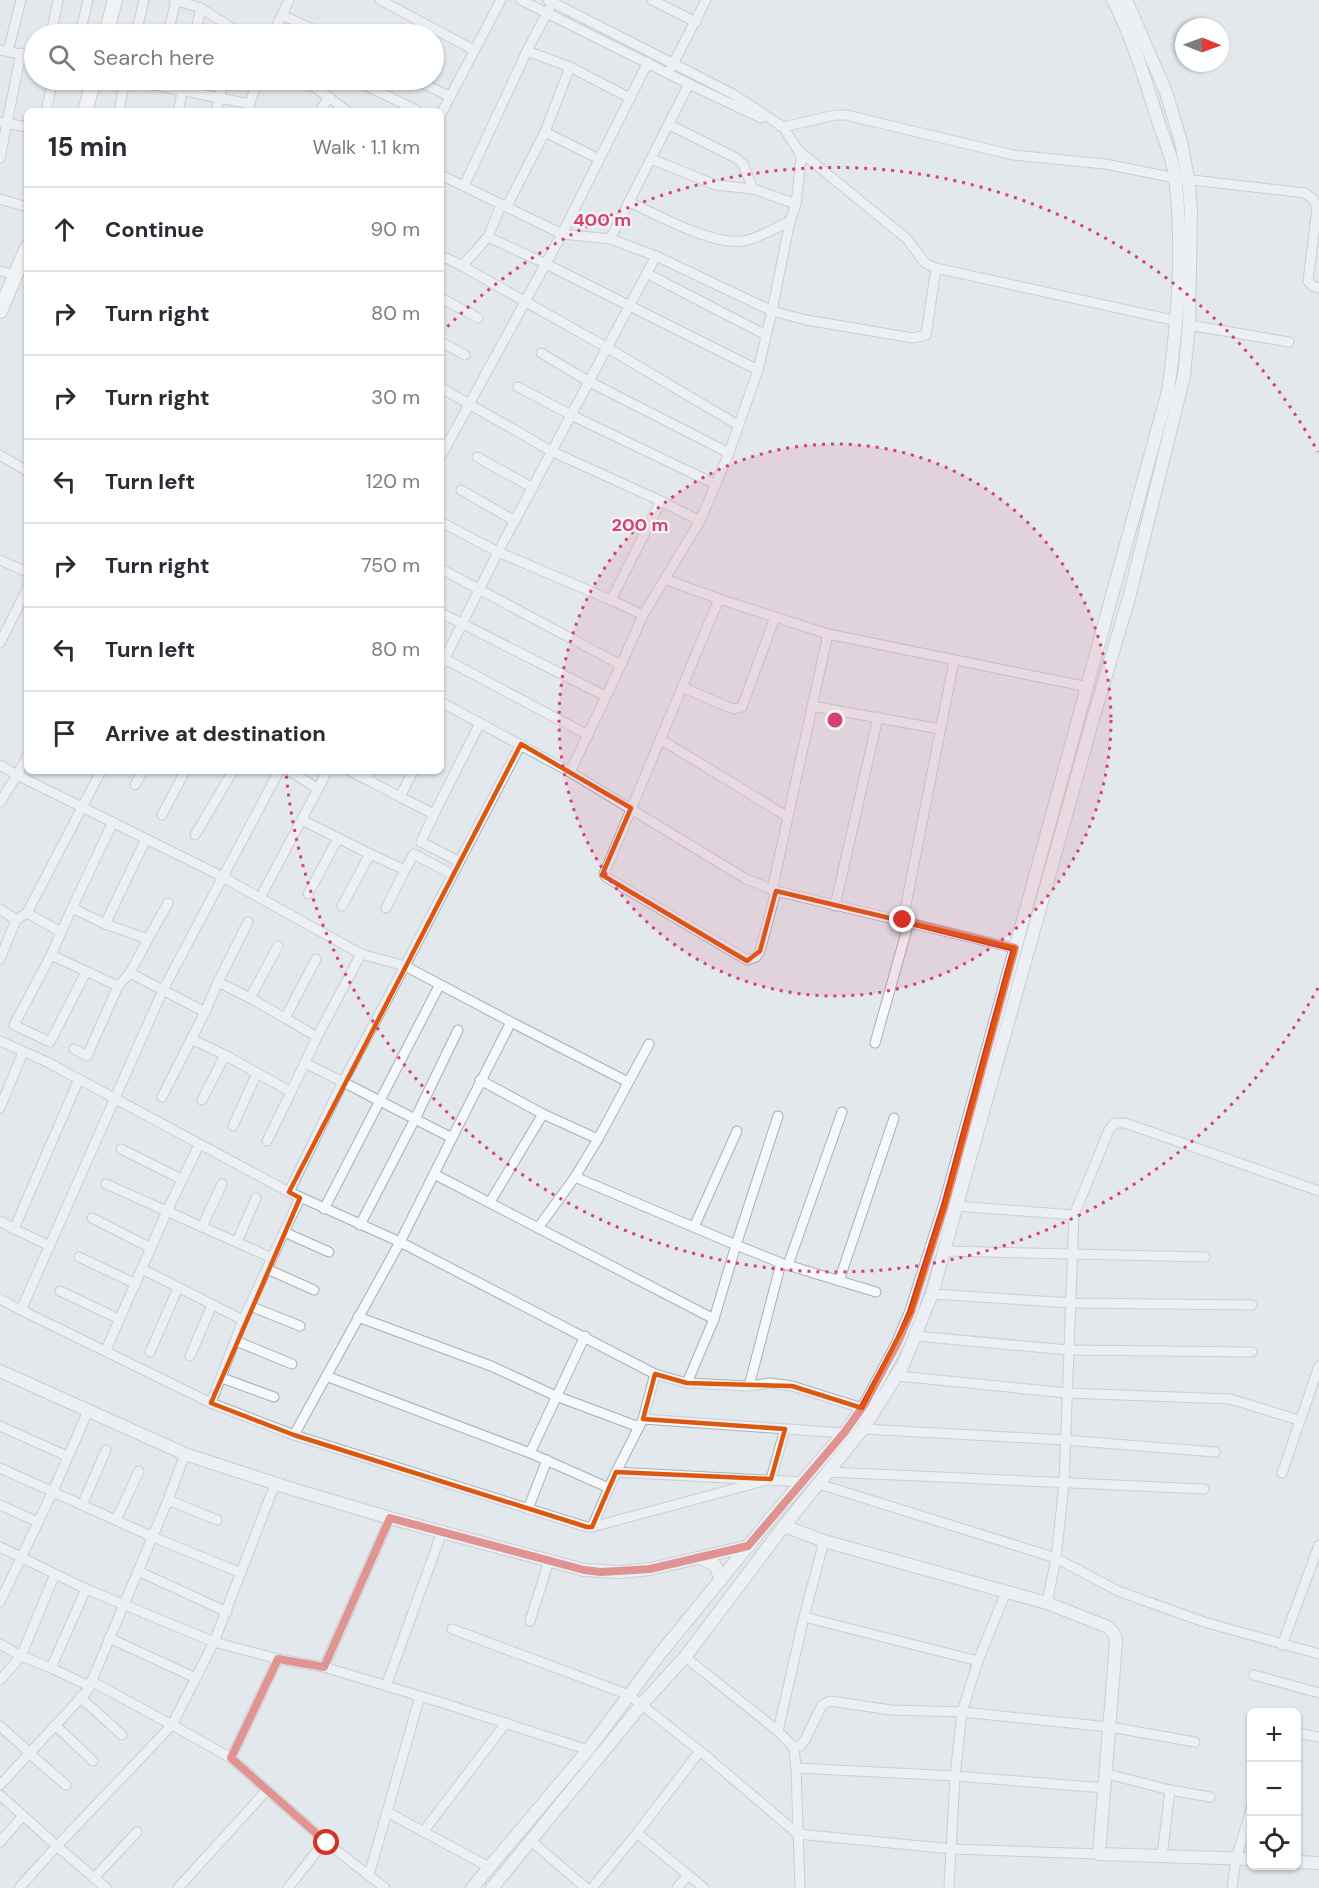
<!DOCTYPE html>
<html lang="en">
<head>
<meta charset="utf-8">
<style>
  body { margin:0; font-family:"DM Sans",sans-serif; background:#f7f7f7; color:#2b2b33 }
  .controls { position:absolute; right:18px; bottom:18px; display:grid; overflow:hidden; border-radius:9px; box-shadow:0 2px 4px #0004 }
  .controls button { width:54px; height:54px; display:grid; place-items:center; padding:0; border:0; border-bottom:2px solid #e1e1e2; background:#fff; color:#2b2b33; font:30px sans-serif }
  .compass { position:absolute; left:1175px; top:18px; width:54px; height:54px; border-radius:50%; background:#fff; box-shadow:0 2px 4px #0004; rotate:91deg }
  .stop { position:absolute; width:18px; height:18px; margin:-14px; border:4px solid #d93025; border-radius:50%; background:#fff }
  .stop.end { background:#d93025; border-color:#fff; box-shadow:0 2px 6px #0008 }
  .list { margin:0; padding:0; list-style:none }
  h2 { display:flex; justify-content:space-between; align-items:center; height:78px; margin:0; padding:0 24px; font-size:26px }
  h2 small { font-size:20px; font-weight:400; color:#7c7c81 }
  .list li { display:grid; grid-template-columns:39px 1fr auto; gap:18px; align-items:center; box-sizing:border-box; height:84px; padding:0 24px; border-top:2px solid #e1e1e2 }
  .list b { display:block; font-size:22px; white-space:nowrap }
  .list em { font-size:20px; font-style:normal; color:#7c7c81 }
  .icon { flex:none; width:33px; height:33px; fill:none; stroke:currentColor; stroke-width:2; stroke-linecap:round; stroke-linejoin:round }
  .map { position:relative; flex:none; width:1319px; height:1888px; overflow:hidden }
  .search { position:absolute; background:#fff; box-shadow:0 2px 4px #0004; left:24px; top:24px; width:420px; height:66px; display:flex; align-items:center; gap:15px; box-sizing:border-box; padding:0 21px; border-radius:33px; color:#7c7c81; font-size:22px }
  .panel { position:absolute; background:#fff; box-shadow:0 2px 4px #0004; left:24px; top:108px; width:420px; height:666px; border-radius:9px }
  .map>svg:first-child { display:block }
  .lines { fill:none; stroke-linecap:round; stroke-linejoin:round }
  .minor-casing { stroke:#a7b0b7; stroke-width:11 }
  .tertiary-casing { stroke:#a7b0b7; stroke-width:14 }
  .secondary-casing { stroke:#a7b0b7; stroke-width:16 }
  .minor { stroke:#f6f8fa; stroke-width:9 }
  .tertiary { stroke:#f6f8fa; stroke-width:12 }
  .secondary { stroke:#fff; stroke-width:14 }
  .route { stroke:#d93025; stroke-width:8 }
  .marked { fill:none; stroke:#de570f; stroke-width:4.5; stroke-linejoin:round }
  .ring { fill:none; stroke:#d9406d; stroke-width:3; stroke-dasharray:3 6 }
  .centre { fill:#d9406d; stroke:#f3f6f9; stroke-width:3 }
  .ring-label { font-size:18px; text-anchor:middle; font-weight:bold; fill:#d9406d; stroke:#f3f6f9; stroke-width:4.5; stroke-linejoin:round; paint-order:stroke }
</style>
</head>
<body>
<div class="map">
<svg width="1319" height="1888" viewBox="0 0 1319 1888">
  <rect width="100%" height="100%" fill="#e3e8ec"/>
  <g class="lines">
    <!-- minor casing -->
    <g class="minor-casing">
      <g id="minor">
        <path d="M174,0L201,8L241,34"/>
        <path d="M380,0L474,50"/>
        <path d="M521,0L689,84L761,118"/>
        <path d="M652,0L696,22"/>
        <path d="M282,15L323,34"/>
        <path d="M51,34L58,0"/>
        <path d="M80,34L88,0"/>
        <path d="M136,34L144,0"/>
        <path d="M168,34L176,0"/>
        <path d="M195,34L201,8"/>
        <path d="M273,34L289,0"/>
        <path d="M0,50L34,57"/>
        <path d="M8,51L21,0"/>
        <path d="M671,68L706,0"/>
        <path d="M129,80L250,104"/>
        <path d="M305,80L347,111"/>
        <path d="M355,80L418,111"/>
        <path d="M415,80L449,96"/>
        <path d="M630,98L648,62"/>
        <path d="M46,111L53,80"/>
        <path d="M119,111L125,80"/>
        <path d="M178,111L185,80"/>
        <path d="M216,111L224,80"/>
        <path d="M247,111L258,80"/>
        <path d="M320,111L329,97"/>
        <path d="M441,114L501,0"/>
        <path d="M0,122L27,127"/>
        <path d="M668,124L736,158L743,164L753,189"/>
        <path d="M780,126L783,127L835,115H846L1013,155L1105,164L1175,178L1305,193L1314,200L1317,209L1308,281L1313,286L1319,288"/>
        <path d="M545,132L599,159"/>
        <path d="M0,158L21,53"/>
        <path d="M651,159L716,185L753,189L796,204"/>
        <path d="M441,175L562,234L610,239L656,256L772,311L806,320L913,338L926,335L936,268L925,263L907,239L798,150L783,127L733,94L548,0"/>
        <path d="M464,186L527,51L550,7"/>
        <path d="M0,199L27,207"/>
        <path d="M629,202C658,215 713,246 743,241C759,238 776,228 790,221"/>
        <path d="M501,205L488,237L462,266L606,347L738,425"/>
        <path d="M507,206L545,132L570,67"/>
        <path d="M488,237L544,263L758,370"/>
        <path d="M610,239L689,84"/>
        <path d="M441,259L446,258L462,266"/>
        <path d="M936,268L1177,321"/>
        <path d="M0,271L15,275"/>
        <path d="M648,274L766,335"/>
        <path d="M441,298L478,318"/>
        <path d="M1189,325L1289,342"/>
        <path d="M441,342L465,355"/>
        <path d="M541,353L588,381L729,453"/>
        <path d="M518,387L571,415L715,484"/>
        <path d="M441,388L553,452L661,501L611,600L498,552L441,522"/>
        <path d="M0,455L27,471"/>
        <path d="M441,456L562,234L630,98L570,67L527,51"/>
        <path d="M477,457L533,488"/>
        <path d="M461,490L515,521"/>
        <path d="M661,501L700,521"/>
        <path d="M0,560L27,572"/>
        <path d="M441,569L621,665"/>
        <path d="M665,579L719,599L828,634L1088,687"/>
        <path d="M719,599L604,874L606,877L747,960L756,957L760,951L776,891"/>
        <path d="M611,600L643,615"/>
        <path d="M441,613L605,696"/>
        <path d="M0,643L27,589"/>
        <path d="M441,657L588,735"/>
        <path d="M441,666L498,552L656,256"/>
        <path d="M682,687L728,707L734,709L742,707L775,617"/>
        <path d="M441,702L570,772L746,879L776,891L1015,948"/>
        <path d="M812,706L940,729"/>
        <path d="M660,739L788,817"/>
        <path d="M27,757L17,775L223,877L260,898L318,789"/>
        <path d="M0,765L17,775L0,802"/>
        <path d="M279,771L163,990L21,1310L211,1403L294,1435L587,1527H592L616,1472L643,1419L655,1374L687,1383L749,1386L770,1383L792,1386L862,1408"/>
        <path d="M290,771L318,789L327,771"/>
        <path d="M350,771L366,779"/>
        <path d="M370,771L366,779L400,797"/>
        <path d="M413,771L400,797L434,814L480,723"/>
        <path d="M570,772L621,665L643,615L700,521L729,453L758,370L772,311L790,221L796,204L801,159L798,150"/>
        <path d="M135,785L143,771"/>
        <path d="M434,814L421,842L458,861"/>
        <path d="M162,815L185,771"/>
        <path d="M302,820L338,838L308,894"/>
        <path d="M195,835L233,771"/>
        <path d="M338,838L370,854L342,906"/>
        <path d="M370,854L405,870L386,908"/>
        <path d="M405,870L414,854L451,874"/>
        <path d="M772,890L828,634"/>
        <path d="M260,898L361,954L405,966L343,1082L415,1119L360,1225"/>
        <path d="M835,906L878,717"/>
        <path d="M72,908L105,924L148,939L130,973L118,986L51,955Z"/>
        <path d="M72,908L113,822"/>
        <path d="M0,909L16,920"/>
        <path d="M903,920L954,661"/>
        <path d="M248,922L218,982L250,998"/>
        <path d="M105,924L146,839"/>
        <path d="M61,932L27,913L101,771"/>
        <path d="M148,939L168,903"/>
        <path d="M278,946L250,998L285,1018"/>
        <path d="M51,955L14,1025L50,1042L86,972"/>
        <path d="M0,959L16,920L27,913"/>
        <path d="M316,959L285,1018L317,1037"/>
        <path d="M130,973L205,1012L218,982"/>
        <path d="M511,1022L628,1082"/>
        <path d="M458,1030L415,1119L452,1138L511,1022L405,966L521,744"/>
        <path d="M191,1039L225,1055L202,1100"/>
        <path d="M0,1041L47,1062L289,1192L343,1082L305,1063"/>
        <path d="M875,1043L909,922"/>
        <path d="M74,1049L87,1056L118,986"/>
        <path d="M225,1055L257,1073L233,1126"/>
        <path d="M257,1073L291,1092L267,1141"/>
        <path d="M480,1080L543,1114L598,1139L575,1177"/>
        <path d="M291,1092L317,1037L361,954"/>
        <path d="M162,1097L205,1012"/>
        <path d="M0,1108L23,1052"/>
        <path d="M598,1139L649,1044"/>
        <path d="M121,1149L181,1179"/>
        <path d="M434,1174L714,1319"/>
        <path d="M106,1184L272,1258"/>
        <path d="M289,1192L400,1242L655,1374"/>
        <path d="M490,1202L543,1114"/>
        <path d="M957,1206L1074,1215"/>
        <path d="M324,1209L439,986"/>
        <path d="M92,1218L151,1248"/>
        <path d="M0,1221L14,1229"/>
        <path d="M202,1227L222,1184"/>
        <path d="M694,1227L737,1131"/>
        <path d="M538,1228L575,1177L736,1245L714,1319L687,1383"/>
        <path d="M284,1232L329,1252"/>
        <path d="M237,1242L256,1198"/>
        <path d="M48,1245L14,1229L79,1079"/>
        <path d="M945,1251L1205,1257"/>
        <path d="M79,1257L136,1284"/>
        <path d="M784,1264L876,1292"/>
        <path d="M788,1265L842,1112"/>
        <path d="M142,1269L243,1320"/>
        <path d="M267,1269L314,1290"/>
        <path d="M839,1281L894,1118"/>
        <path d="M60,1291L119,1319"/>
        <path d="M932,1294L1072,1303L1252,1305"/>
        <path d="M0,1299L21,1310"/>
        <path d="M250,1306L300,1326"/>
        <path d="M358,1317L491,1366L556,1396L639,1427"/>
        <path d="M916,1336L1068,1350L1252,1352"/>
        <path d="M236,1341L292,1364"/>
        <path d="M106,1350L167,1211L199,1145"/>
        <path d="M150,1352L178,1288"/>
        <path d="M190,1356L212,1305"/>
        <path d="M326,1376L530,1453L609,1488"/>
        <path d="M898,1376L1067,1393L1230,1399L1299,1420"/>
        <path d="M222,1378L274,1397"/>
        <path d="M749,1386L781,1263L736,1245L778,1116"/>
        <path d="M211,1403L243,1320L300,1198"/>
        <path d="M643,1419L844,1433"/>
        <path d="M0,1426L67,1456"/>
        <path d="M863,1429L1065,1440L1215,1452"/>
        <path d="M294,1435L400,1242L452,1138"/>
        <path d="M530,1453L585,1336"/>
        <path d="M0,1468L153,1537L241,1573"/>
        <path d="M616,1472L803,1482"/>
        <path d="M828,1472L1204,1489"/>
        <path d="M1282,1473L1319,1366"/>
        <path d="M275,1484L214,1642L278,1659L324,1667"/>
        <path d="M819,1484L1056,1558L1118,1591L1204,1622L1319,1654"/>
        <path d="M168,1500L217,1520"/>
        <path d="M0,1505L38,1522"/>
        <path d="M82,1505L106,1450"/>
        <path d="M528,1509L547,1460"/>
        <path d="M390,1518L324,1667L446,1704L588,1750"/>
        <path d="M116,1520L139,1471"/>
        <path d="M592,1527L771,1479L785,1429"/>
        <path d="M0,1547L86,1589L214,1642L172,1725L91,1681"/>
        <path d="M138,1571L227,1612"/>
        <path d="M86,1589L51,1668L89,1686"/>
        <path d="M0,1602L53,1491L88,1411"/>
        <path d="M1047,1603L1056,1558L1064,1484L1074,1215L1109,1130L1115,1123H1125L1319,1191"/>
        <path d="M804,1617L978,1661"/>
        <path d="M530,1621L549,1561"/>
        <path d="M452,1629L629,1695L700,1751L637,1833L704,1888"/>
        <path d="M109,1638L196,1678"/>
        <path d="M0,1644L21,1656L51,1668"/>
        <path d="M1282,1645L1319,1545"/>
        <path d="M685,1657L778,1731L794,1748L796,1768L800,1888"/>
        <path d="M1254,1675L1319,1693"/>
        <path d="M0,1680L21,1656L55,1574"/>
        <path d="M386,1686L442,1532"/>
        <path d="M80,1697L122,1735"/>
        <path d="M55,1725L93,1761"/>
        <path d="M0,1726L30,1753"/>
        <path d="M778,1731L804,1617L824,1541"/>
        <path d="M1296,1733L1319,1737"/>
        <path d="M794,1748L801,1745L805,1740L822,1705L830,1701L891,1710L962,1712L1110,1727L1195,1742"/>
        <path d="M700,1751L798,1834L952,1849L1099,1854"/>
        <path d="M29,1753L66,1785"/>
        <path d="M231,1758L278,1659"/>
        <path d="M796,1768L955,1776L1105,1788"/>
        <path d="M1107,1774L1170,1790L1210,1797"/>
        <path d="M0,1785L88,1690L168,1500L185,1454"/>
        <path d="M0,1795L57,1846L172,1725L231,1758L327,1843L385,1888"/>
        <path d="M387,1812L489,1867"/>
        <path d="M423,1832L506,1723"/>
        <path d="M530,1840L586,1888"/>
        <path d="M0,1842L23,1816"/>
        <path d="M1162,1856L1170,1790"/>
        <path d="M369,1875L420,1696"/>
        <path d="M94,1878L137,1832"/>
        <path d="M19,1888L57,1846L106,1888"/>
        <path d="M178,1888L267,1790"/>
        <path d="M288,1888L325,1841"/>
        <path d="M592,1888L637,1833"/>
        <path d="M677,1888L688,1875"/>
        <path d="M949,1888L955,1776L962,1712L978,1661L1006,1592"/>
        <path d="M1232,1888L1236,1859L1252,1806"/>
      </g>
    </g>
    <!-- tertiary casing -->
    <g class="tertiary-casing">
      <g id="tertiary">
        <path d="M0,1371L185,1454L289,1488L390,1518L584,1570L621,1572L650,1569L749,1546"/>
        <path d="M784,1526L824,1541L1047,1603L1108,1627L1115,1635L1116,1643L1099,1854L1252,1859"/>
        <path d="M700,1558L715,1565L721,1580"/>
        <path d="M1296,1862L1319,1863"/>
        <path d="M472,1888L588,1750L659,1655L771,1518L844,1433L865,1405L898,1343L911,1312L945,1205L1168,391C1178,321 1184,248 1175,177C1173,159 1165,141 1159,124C1146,82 1133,39 1113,0"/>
        <path d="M492,1888L642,1704L685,1657L784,1526L865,1426L903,1365L932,1294L1093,719L1129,598L1184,375L1189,325L1191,210L1188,178L1181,142L1166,92L1126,0"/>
      </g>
    </g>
    <!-- secondary casing -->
    <g class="secondary-casing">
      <g id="secondary">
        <path d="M106,34L115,0"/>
        <path d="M85,111L94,80"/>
        <path d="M0,311L27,248"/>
      </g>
    </g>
    <!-- minor -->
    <use href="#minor" class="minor"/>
    <!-- tertiary -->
    <use href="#tertiary" class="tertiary"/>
    <!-- secondary -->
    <use href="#secondary" class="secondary"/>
  </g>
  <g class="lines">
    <!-- route -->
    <path class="route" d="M327,1843L231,1758L278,1659L324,1667L390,1518L584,1570L601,1572L650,1569L748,1546L844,1433L864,1405L898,1342L911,1312L945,1205L1015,948L903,920"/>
  </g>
  <!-- marked area -->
  <path d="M0 0H1319V1888H0ZM521,744L631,808L602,875L747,961L760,951L776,891L1015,948L945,1205L911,1312L862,1408L792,1386L687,1383L655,1374L643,1419L785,1429L771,1479L616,1472L592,1527H587L294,1435L211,1403L300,1198L289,1192Z" fill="#e3e8ec" fill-opacity=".55" fill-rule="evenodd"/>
  <path class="marked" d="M521,744L631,808L602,875L747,961L760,951L776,891L1015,948L945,1205L911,1312L862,1408L792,1386L687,1383L655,1374L643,1419L785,1429L771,1479L616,1472L592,1527H587L294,1435L211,1403L300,1198L289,1192Z"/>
  <!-- distance rings -->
  <circle cx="835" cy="720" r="276" fill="#d9406d" fill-opacity=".12"/>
  <g class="ring">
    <circle cx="835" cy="720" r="276"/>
    <path d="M1318 988A552 552 0 0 1 286 773M441 333A552 552 0 0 1 1318 452"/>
  </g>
  <circle cx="835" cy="720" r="9" class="centre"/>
  <g class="ring-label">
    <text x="602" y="226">400 m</text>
    <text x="640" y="531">200 m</text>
  </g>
</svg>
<div class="controls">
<button>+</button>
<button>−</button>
<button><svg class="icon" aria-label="locate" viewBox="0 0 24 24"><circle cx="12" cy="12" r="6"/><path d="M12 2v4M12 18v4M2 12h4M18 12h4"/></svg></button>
</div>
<svg class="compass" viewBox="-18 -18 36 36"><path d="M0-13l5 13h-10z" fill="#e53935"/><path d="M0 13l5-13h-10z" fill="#7c7c81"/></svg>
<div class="stop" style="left:327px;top:1843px"></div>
<div class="stop end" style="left:903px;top:920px"></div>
<div class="search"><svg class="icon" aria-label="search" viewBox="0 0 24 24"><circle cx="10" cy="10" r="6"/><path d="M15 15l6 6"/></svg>Search here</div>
<section class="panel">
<h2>15 min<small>Walk · 1.1 km</small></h2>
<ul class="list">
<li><svg class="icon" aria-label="ahead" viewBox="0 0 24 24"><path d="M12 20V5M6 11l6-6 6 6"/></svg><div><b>Continue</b></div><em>90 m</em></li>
<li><svg class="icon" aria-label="right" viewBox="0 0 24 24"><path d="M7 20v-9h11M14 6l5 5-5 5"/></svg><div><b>Turn right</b></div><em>80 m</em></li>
<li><svg class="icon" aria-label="right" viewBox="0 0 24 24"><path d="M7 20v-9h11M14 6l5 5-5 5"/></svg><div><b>Turn right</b></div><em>30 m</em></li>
<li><svg class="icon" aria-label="left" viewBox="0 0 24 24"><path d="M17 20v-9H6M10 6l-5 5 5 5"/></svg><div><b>Turn left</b></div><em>120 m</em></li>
<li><svg class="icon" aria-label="right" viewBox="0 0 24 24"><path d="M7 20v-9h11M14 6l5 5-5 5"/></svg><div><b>Turn right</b></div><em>750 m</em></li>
<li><svg class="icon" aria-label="left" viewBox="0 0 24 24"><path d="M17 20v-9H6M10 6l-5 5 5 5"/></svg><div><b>Turn left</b></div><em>80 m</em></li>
<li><svg class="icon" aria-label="arrive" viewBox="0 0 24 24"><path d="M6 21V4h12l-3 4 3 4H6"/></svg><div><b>Arrive at destination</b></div></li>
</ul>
</section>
</div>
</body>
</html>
